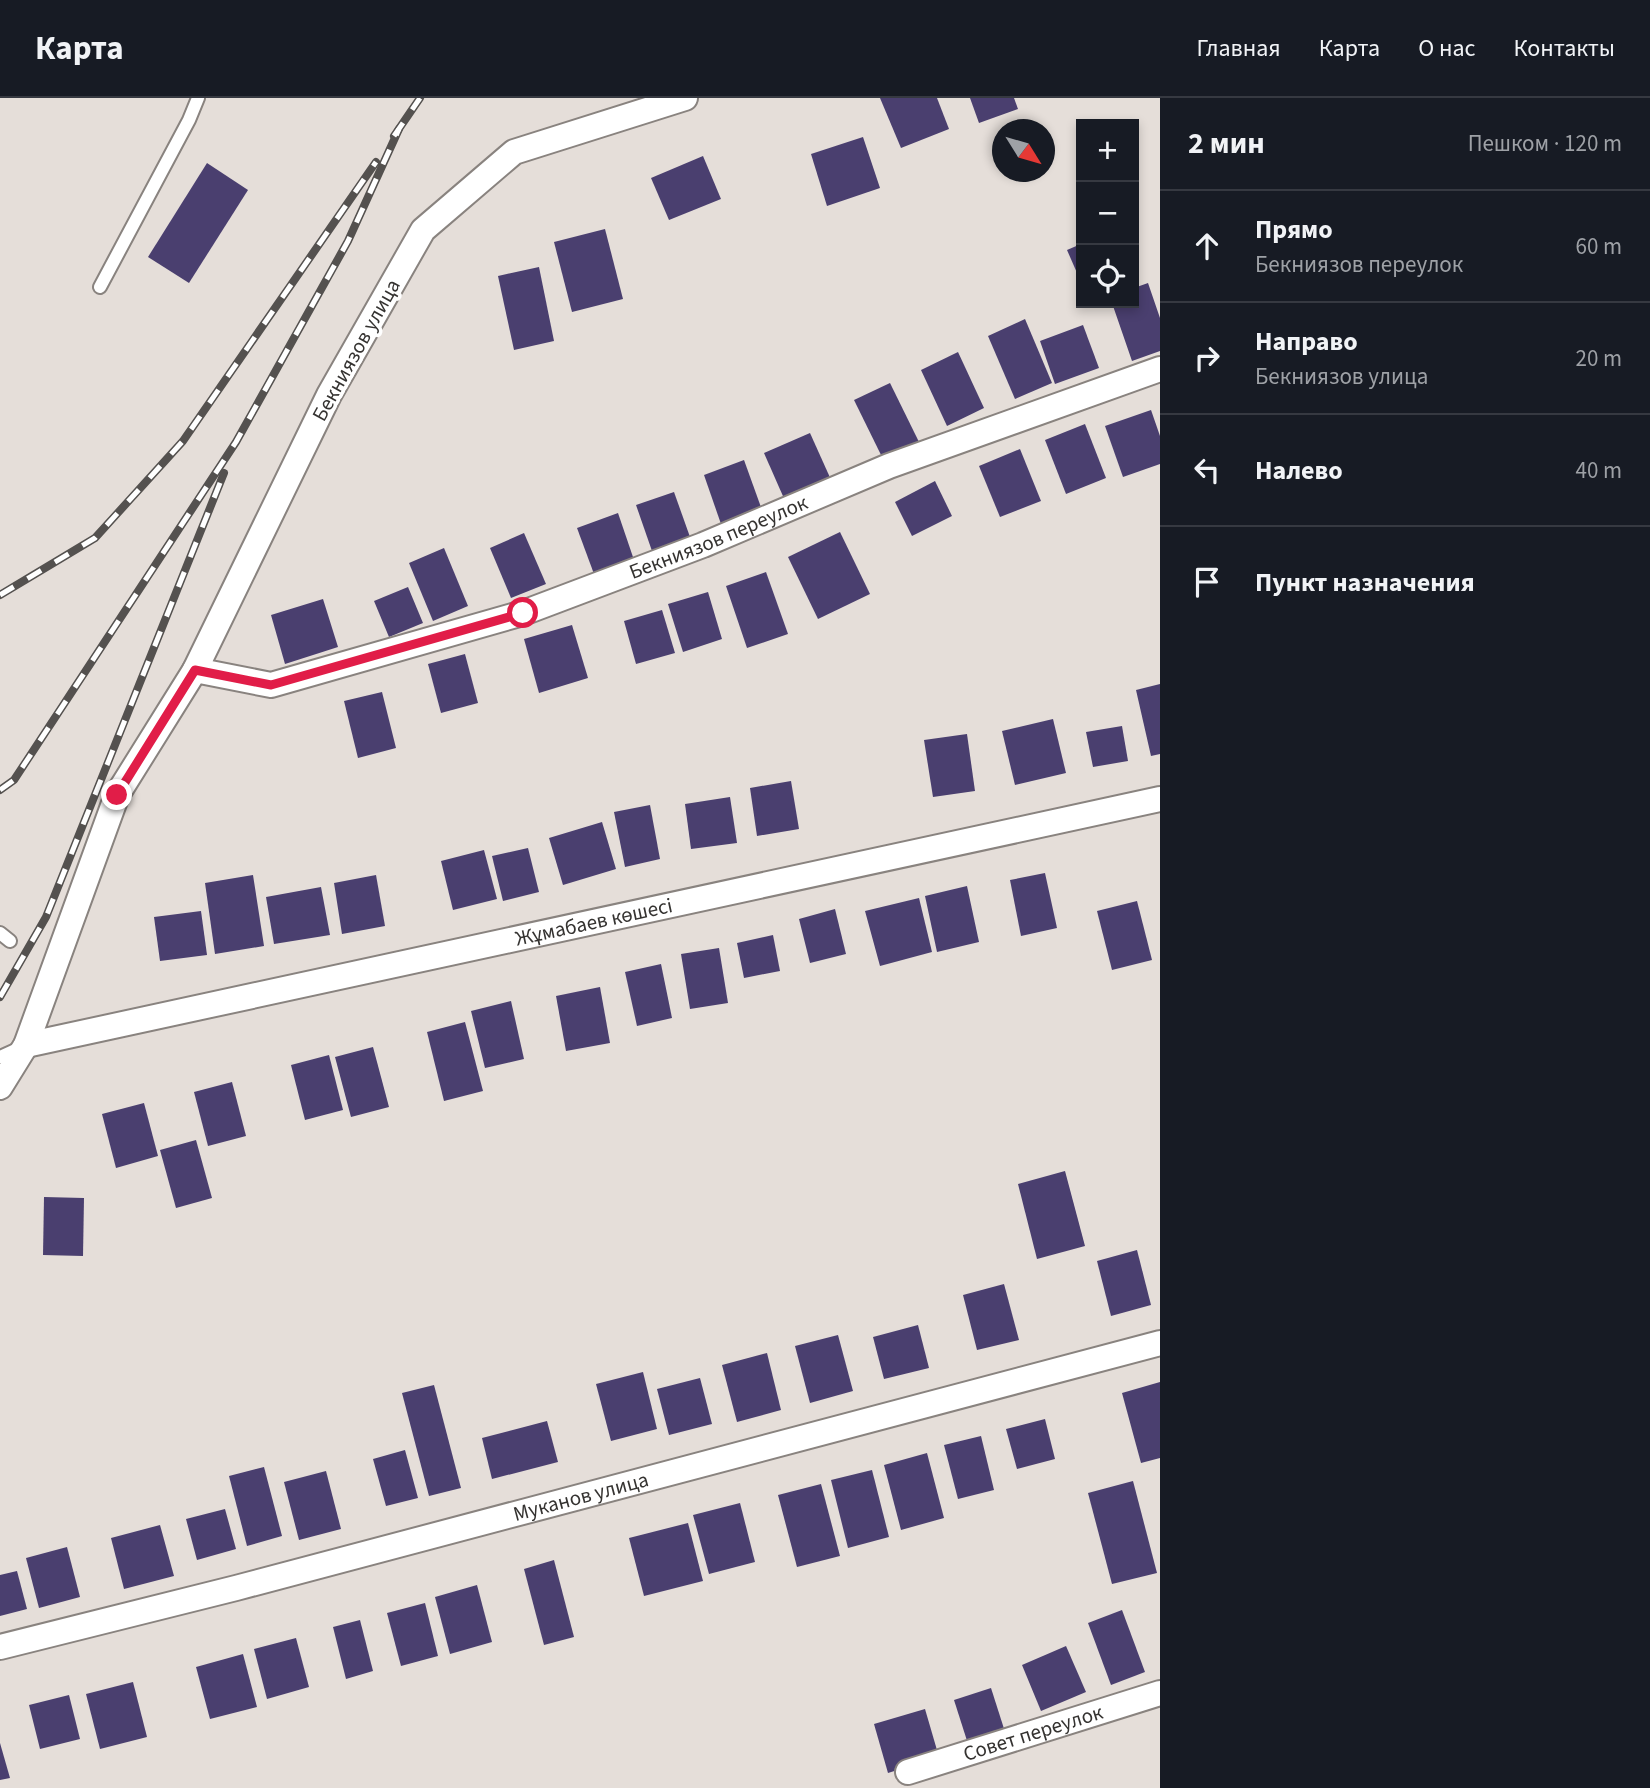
<!DOCTYPE html>
<html lang="ru">
<head>
<meta charset="utf-8">
<style>
  body { margin:0; font-family:"Source Sans 3",sans-serif; background:#20242c; color:#f1f3f6 }
  .controls { position:absolute; right:21px; top:21px; display:grid; overflow:hidden; border-radius:0px; box-shadow:0 4px 10px #0003 }
  .controls button { width:63px; height:63px; display:grid; place-items:center; padding:0; border:0; border-bottom:2px solid #363941; background:#171b24; color:#f1f3f6; font:35px sans-serif }
  .compass { position:absolute; left:992px; top:21px; width:63px; height:63px; border-radius:50%; background:#171b24; box-shadow:0 4px 10px #0003; rotate:127deg }
  .stop { position:absolute; width:21px; height:21px; margin:-16px; border:5px solid #e11d48; border-radius:50%; background:#fff }
  .stop.end { background:#e11d48; border-color:#fff; box-shadow:0 2px 7px #0008 }
  .list { margin:0; padding:0; list-style:none }
  h2 { display:flex; justify-content:space-between; align-items:center; height:91px; margin:0; padding:0 28px; font-size:30px }
  h2 small { font-size:23px; font-weight:400; color:#9ea1a6 }
  .list li { display:grid; grid-template-columns:46px 1fr auto; gap:21px; align-items:center; box-sizing:border-box; height:112px; padding:0 28px; border-top:2px solid #363941 }
  .list b { display:block; font-size:26px; white-space:nowrap }
  .list p { margin:0; font-size:23px; white-space:nowrap; color:#9ea1a6 }
  .list em { font-size:23px; font-style:normal; color:#9ea1a6 }
  .icon { flex:none; width:38px; height:38px; fill:none; stroke:currentColor; stroke-width:2; stroke-linecap:round; stroke-linejoin:round }
  .map { position:relative; flex:none; width:1160px; height:1690px; overflow:hidden }
  header { display:flex; align-items:center; gap:42px; box-sizing:border-box; height:98px; padding:0 35px; background:#171b24; border-bottom:2px solid #363941 }
  header strong { font-size:33px }
  nav { display:flex; gap:38px; margin-inline-start:auto; font-size:24px }
  main { display:flex }
  aside { flex:1; background:#171b24 }
  .map>svg:first-child { display:block }
  .building { fill:#4a3f6f }
  .lines { fill:none; stroke-linecap:round; stroke-linejoin:round }
  .lane-casing { stroke:#89837f; stroke-width:16 }
  .street-casing { stroke:#89837f; stroke-width:28 }
  .lane { stroke:#fff; stroke-width:12 }
  .street { stroke:#fff; stroke-width:24 }
  .rail-casing { stroke:#54514f; stroke-width:8 }
  .rail { stroke:#fff; stroke-width:5; stroke-dasharray:16; stroke-linecap:butt }
  .route { stroke:#e11d48; stroke-width:9 }
  .labels { text-anchor:middle; stroke-width:7; stroke-linejoin:round; paint-order:stroke }
  .street-label { font-size:21px; fill:#353331; stroke:#fff }
</style>
</head>
<body>
<header>
<strong>Карта</strong>
<nav><a>Главная</a><a>Карта</a><a>О нас</a><a>Контакты</a></nav>
</header>
<main>
<div class="map">
<svg width="1160" height="1690" viewBox="0 0 1160 1690">
  <rect width="100%" height="100%" fill="#e5ded9"/>
  <!-- building -->
  <g class="building">
    <path d="M880,0H937L949,31L901,50Z"/>
    <path d="M970,0H1014L1018,11L979,25Z"/>
    <path d="M863,39L880,90L827,108L811,56Z"/>
    <path d="M703,58L721,101L669,122L651,80Z"/>
    <path d="M207,65L248,92L189,185L148,159Z"/>
    <path d="M605,131L623,201L572,214L554,144Z"/>
    <path d="M1081,146V184L1067,152Z"/>
    <path d="M539,169L554,243L514,252L498,178Z"/>
    <path d="M1148,185L1160,220V253L1132,263L1112,205H1134V190Z"/>
    <path d="M1025,221L1052,285L1015,301L988,238Z"/>
    <path d="M1083,227L1099,270L1055,286L1040,243Z"/>
    <path d="M958,254L984,310L947,328L921,272Z"/>
    <path d="M890,285L919,344L883,361L854,302Z"/>
    <path d="M1151,312L1160,338V366L1123,379L1105,328Z"/>
    <path d="M1085,326L1106,380L1066,396L1045,342Z"/>
    <path d="M810,335L832,384L786,405L764,355Z"/>
    <path d="M1020,351L1041,403L1000,419L979,368Z"/>
    <path d="M744,362L762,412L721,426L704,377Z"/>
    <path d="M935,383L952,418L912,438L895,404Z"/>
    <path d="M674,394L690,439L652,453L636,407Z"/>
    <path d="M618,415L634,462L594,476L577,430Z"/>
    <path d="M840,434L870,496L818,521L788,459Z"/>
    <path d="M524,435L546,486L511,500L490,450Z"/>
    <path d="M444,450L468,508L433,523L409,465Z"/>
    <path d="M766,474L788,536L747,550L726,488Z"/>
    <path d="M408,489L423,525L389,539L374,503Z"/>
    <path d="M708,494L722,541L683,554L668,506Z"/>
    <path d="M323,501L338,549L285,566L271,517Z"/>
    <path d="M662,512L675,555L636,566L624,523Z"/>
    <path d="M572,527L588,580L539,595L524,541Z"/>
    <path d="M465,556L478,605L441,615L428,566Z"/>
    <path d="M1160,586V656L1151,658L1136,592Z"/>
    <path d="M382,594L396,650L358,660L344,603Z"/>
    <path d="M1053,621L1066,675L1015,687L1002,633Z"/>
    <path d="M1122,628L1128,663L1093,669L1086,634Z"/>
    <path d="M967,636L975,693L933,699L924,642Z"/>
    <path d="M791,683L799,731L757,738L750,690Z"/>
    <path d="M730,699L737,745L691,751L685,706Z"/>
    <path d="M650,707L660,761L625,769L614,714Z"/>
    <path d="M602,724L616,771L563,787L549,740Z"/>
    <path d="M528,750L539,794L503,803L492,758Z"/>
    <path d="M484,752L497,801L453,812L441,763Z"/>
    <path d="M1045,775L1057,830L1021,838L1010,782Z"/>
    <path d="M253,777L264,848L215,856L205,785Z"/>
    <path d="M376,777L385,828L342,836L334,785Z"/>
    <path d="M967,788L979,844L937,854L925,798Z"/>
    <path d="M321,789L330,837L274,846L266,799Z"/>
    <path d="M919,800L932,854L880,868L865,813Z"/>
    <path d="M1137,803L1152,862L1112,872L1097,813Z"/>
    <path d="M835,811L846,856L810,865L799,821Z"/>
    <path d="M201,813L207,857L160,863L154,819Z"/>
    <path d="M773,837L780,873L744,880L737,845Z"/>
    <path d="M719,850L728,905L690,911L681,856Z"/>
    <path d="M661,866L672,920L637,928L625,874Z"/>
    <path d="M600,889L610,945L566,953L556,898Z"/>
    <path d="M511,903L524,961L485,970L471,913Z"/>
    <path d="M465,924L483,993L444,1003L427,934Z"/>
    <path d="M373,949L389,1009L351,1019L335,959Z"/>
    <path d="M329,957L343,1012L305,1022L291,967Z"/>
    <path d="M232,984L246,1038L208,1048L194,994Z"/>
    <path d="M144,1005L158,1058L116,1070L102,1016Z"/>
    <path d="M196,1042L212,1100L176,1110L160,1052Z"/>
    <path d="M1065,1073L1085,1148L1037,1161L1018,1086Z"/>
    <path d="M44,1099L84,1100L83,1158L43,1157Z"/>
    <path d="M1137,1152L1151,1207L1111,1218L1097,1163Z"/>
    <path d="M1004,1186L1019,1242L977,1252L963,1197Z"/>
    <path d="M918,1227L929,1270L884,1281L873,1239Z"/>
    <path d="M838,1237L853,1293L810,1305L795,1248Z"/>
    <path d="M767,1255L781,1312L737,1324L722,1267Z"/>
    <path d="M643,1274L657,1331L611,1343L596,1286Z"/>
    <path d="M700,1280L712,1326L669,1337L657,1291Z"/>
    <path d="M1160,1284V1360L1141,1365L1122,1295Z"/>
    <path d="M434,1287L461,1390L429,1398L402,1295Z"/>
    <path d="M1045,1321L1055,1361L1017,1371L1006,1331Z"/>
    <path d="M547,1323L558,1364L492,1381L482,1340Z"/>
    <path d="M981,1338L994,1392L958,1401L944,1347Z"/>
    <path d="M405,1352L418,1400L386,1408L373,1361Z"/>
    <path d="M927,1355L944,1420L901,1432L884,1367Z"/>
    <path d="M264,1369L282,1438L247,1448L229,1378Z"/>
    <path d="M872,1372L889,1439L848,1450L831,1382Z"/>
    <path d="M326,1373L341,1431L299,1442L284,1384Z"/>
    <path d="M1133,1383L1157,1475L1112,1486L1088,1395Z"/>
    <path d="M821,1386L840,1458L797,1469L778,1397Z"/>
    <path d="M740,1405L755,1464L709,1476L693,1417Z"/>
    <path d="M225,1411L236,1451L197,1462L186,1421Z"/>
    <path d="M688,1425L703,1483L644,1498L629,1440Z"/>
    <path d="M160,1427L174,1478L124,1491L111,1440Z"/>
    <path d="M67,1449L80,1499L39,1510L26,1460Z"/>
    <path d="M554,1462L574,1539L544,1547L524,1471Z"/>
    <path d="M17,1473L27,1511L0,1518V1477Z"/>
    <path d="M477,1487L492,1544L450,1556L435,1499Z"/>
    <path d="M425,1505L438,1558L401,1568L387,1515Z"/>
    <path d="M1122,1512L1145,1574L1111,1587L1088,1525Z"/>
    <path d="M360,1522L373,1573L346,1581L333,1529Z"/>
    <path d="M296,1540L309,1589L267,1601L254,1551Z"/>
    <path d="M1066,1548L1086,1594L1041,1613L1022,1567Z"/>
    <path d="M243,1556L257,1609L210,1621L196,1569Z"/>
    <path d="M133,1584L147,1639L100,1651L86,1596Z"/>
    <path d="M991,1590L1006,1637L969,1649L954,1602Z"/>
    <path d="M69,1597L80,1641L40,1651L29,1607Z"/>
    <path d="M925,1611L939,1659L888,1675L874,1626Z"/>
    <path d="M0,1645L10,1680L0,1682Z"/>
  </g>
  <g class="lines">
    <!-- lane casing -->
    <g class="lane-casing">
      <g id="lane">
        <path d="M100,189L189,22L198,0"/>
        <path d="M0,835L10,843"/>
        <path d="M0,959L20,950"/>
      </g>
    </g>
    <!-- street casing -->
    <g class="street-casing">
      <g id="street">
        <path id="s1" d="M685,0L514,54L423,132L329,297L195,572L271,587L523,515L703,447L889,368L1160,271"/>
        <path id="s2" d="M26,947L1160,701"/>
        <path d="M0,989L26,947L117,697L195,572"/>
        <path id="s3" d="M0,1549L236,1490L1160,1245"/>
        <path id="s4" d="M908,1674L1160,1595"/>
      </g>
    </g>
    <!-- lane -->
    <use href="#lane" class="lane"/>
    <!-- street -->
    <use href="#street" class="street"/>
    <!-- rail casing -->
    <g class="rail-casing">
      <g id="rail">
        <path d="M394,38L420,0"/>
        <path d="M0,497L95,440L183,343L376,64"/>
        <path d="M0,692L14,682L236,344L348,143L399,31"/>
        <path d="M0,899L46,819L224,375"/>
      </g>
    </g>
    <!-- rail -->
    <use href="#rail" class="rail"/>
  </g>
  <g class="lines">
    <!-- route -->
    <path class="route" d="M117,697L195,572L271,587L523,515"/>
  </g>
  <g class="labels">
    <!-- street labels -->
    <g class="street-label">
      <text transform="translate(356 252) rotate(-61)" y="7">Бекниязов улица</text>
      <text dy="7" stroke="none"><textPath href="#s1" startOffset="1344">Бекниязов переулок</textPath></text>
      <text dy="7" stroke="none"><textPath href="#s2" startOffset="581">Жұмабаев көшесі</textPath></text>
      <text dy="7" stroke="none"><textPath href="#s3" startOffset="600">Муканов улица</textPath></text>
      <text dy="7" stroke="none"><textPath href="#s4" startOffset="131">Совет переулок</textPath></text>
    </g>
  </g>
</svg>
<div class="controls">
<button>+</button>
<button>−</button>
<button><svg class="icon" aria-label="locate" viewBox="0 0 24 24"><circle cx="12" cy="12" r="6"/><path d="M12 2v4M12 18v4M2 12h4M18 12h4"/></svg></button>
</div>
<svg class="compass" viewBox="-18 -18 36 36"><path d="M0-13l5 13h-10z" fill="#e53935"/><path d="M0 13l5-13h-10z" fill="#9ea1a6"/></svg>
<div class="stop" style="left:523px;top:515px"></div>
<div class="stop end" style="left:117px;top:697px"></div>
</div>
<aside>
<h2>2 мин<small>Пешком · 120 m</small></h2>
<ul class="list">
<li><svg class="icon" aria-label="ahead" viewBox="0 0 24 24"><path d="M12 20V5M6 11l6-6 6 6"/></svg><div><b>Прямо</b><p>Бекниязов переулок</p></div><em>60 m</em></li>
<li><svg class="icon" aria-label="right" viewBox="0 0 24 24"><path d="M7 20v-9h11M14 6l5 5-5 5"/></svg><div><b>Направо</b><p>Бекниязов улица</p></div><em>20 m</em></li>
<li><svg class="icon" aria-label="left" viewBox="0 0 24 24"><path d="M17 20v-9H6M10 6l-5 5 5 5"/></svg><div><b>Налево</b></div><em>40 m</em></li>
<li><svg class="icon" aria-label="arrive" viewBox="0 0 24 24"><path d="M6 21V4h12l-3 4 3 4H6"/></svg><div><b>Пункт назначения</b></div></li>
</ul>
</aside>
</main>
</body>
</html>
